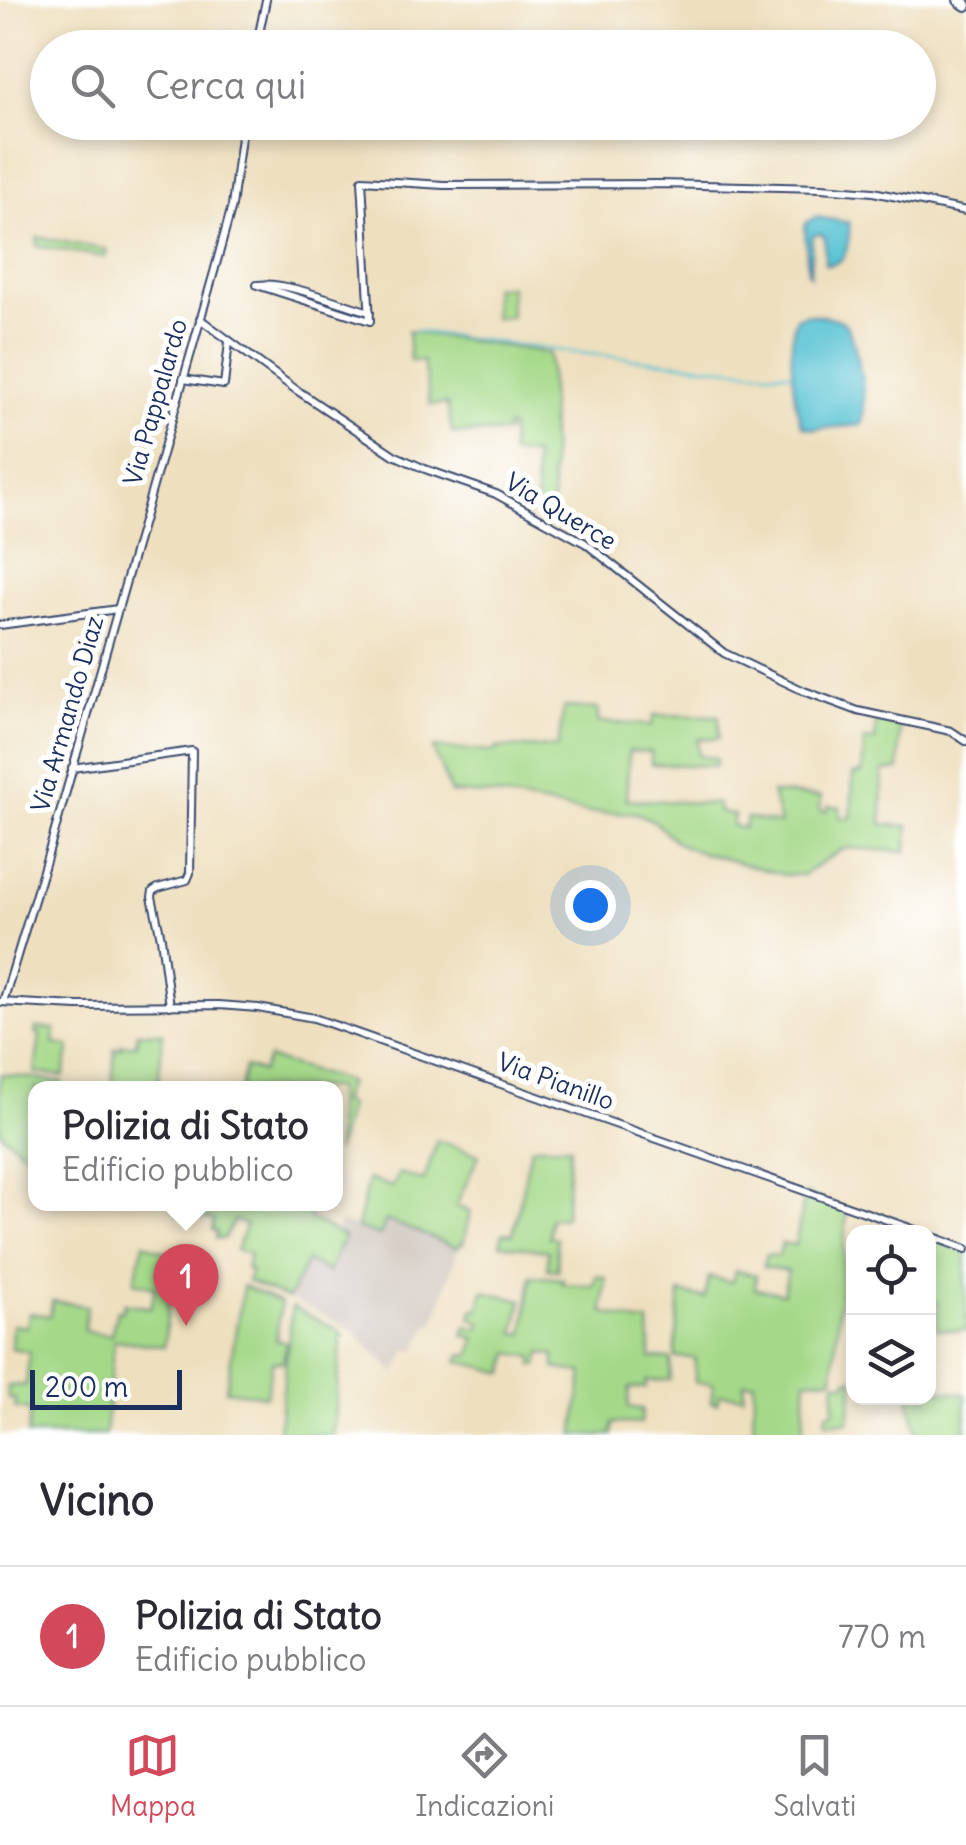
<!DOCTYPE html>
<html lang="it">
<head>
<meta charset="utf-8">
<style>
  body { margin:0; font-family:Delius,sans-serif; background:#f7f7f7; color:#2b2b33 }
  .controls { position:absolute; right:30px; bottom:30px; display:grid; overflow:hidden; border-radius:20px; box-shadow:0 5px 15px #0003 }
  .controls button { width:90px; height:90px; display:grid; place-items:center; padding:0; border:0; border-bottom:2px solid #e1e1e2; background:#fff; color:#2b2b33; font:50px sans-serif }
  .scale { position:absolute; left:30px; bottom:25px; width:152px; box-sizing:border-box; padding-left:10px; border:5px solid #1b2f5e; border-top:0; font-size:28px; line-height:35px; white-space:nowrap; color:#1b2f5e; -webkit-text-stroke:8px #fff; paint-order:stroke }
  .you { position:absolute; left:590px; top:905px; width:35px; height:35px; margin:-25px; border:8px solid #fff; border-radius:50%; background:#1a73e8; box-shadow:0 0 0 15px #1a73e833 }
  .badge { display:grid; place-items:center; width:65px; height:65px; border-radius:50%; background:#d1495b; color:#fff; font-size:32px; font-weight:700 }
  .pin { position:absolute; translate:-50% -82px; filter:drop-shadow(0 2px 5px #0008) }
  .pin::after { content:''; position:absolute; top:52px; width:35px; height:30px; background:inherit; clip-path:polygon(0 0,100% 0,50% 100%) }
  .popup { position:absolute; left:28px; top:1081px; width:315px; height:130px; box-sizing:border-box; display:grid; place-content:center; border-radius:20px; background:#fff; filter:drop-shadow(0 2px 8px #0005); font-size:32px; white-space:nowrap; color:#7c7c81 }
  .popup b { font-size:38px; color:#2b2b33 }
  .popup::after { content:''; position:absolute; left:50%; top:100%; margin-left:-20px; border:20px solid transparent; border-top-color:#fff }
  .list { margin:0; padding:0; list-style:none }
  h2 { display:flex; justify-content:space-between; align-items:center; height:130px; margin:0; padding:0 40px; font-size:42px }
  h2 small { font-size:32px; font-weight:400; color:#7c7c81 }
  .list li { display:grid; grid-template-columns:65px 1fr auto; gap:30px; align-items:center; box-sizing:border-box; height:140px; padding:0 40px; border-top:2px solid #e1e1e2 }
  .list b { display:block; font-size:38px; white-space:nowrap }
  .list p { margin:0; font-size:32px; white-space:nowrap; color:#7c7c81 }
  .list em { font-size:32px; font-style:normal; color:#7c7c81 }
  .icon { flex:none; width:55px; height:55px; fill:none; stroke:currentColor; stroke-width:2; stroke-linecap:round; stroke-linejoin:round }
  .map { position:relative; flex:none; width:966px; height:1435px; overflow:hidden }
  .search { position:absolute; background:#fff; box-shadow:0 5px 15px #0003; left:30px; right:30px; top:30px; height:110px; display:flex; align-items:center; gap:25px; box-sizing:border-box; padding:0 35px; border-radius:55px; color:#7c7c81; font-size:38px }
  .sheet { height:270px; background:#fff }
  nav { display:flex; justify-content:space-around; align-items:center; box-sizing:border-box; height:140px; border-top:2px solid #e1e1e2; background:#fff; font-size:28px; color:#7c7c81 }
  nav a { display:grid; justify-items:center; gap:5px }
  nav .on { color:#d1495b }
  .map>svg:first-child { display:block }
  .industrial { fill:#ccc2b9 }
  .green { fill:#a5d989; stroke:#608474; stroke-width:2.5 }
  .water { fill:#58c3d3; stroke:#3a7998; stroke-width:2.5 }
  .lines { fill:none; stroke-linecap:round; stroke-linejoin:round }
  .stream { stroke:#58c3d3; stroke-width:2.5 }
  .secondary-casing { stroke:#3b496c; stroke-width:10 }
  .highway-casing { stroke:#3b496c; stroke-width:14 }
  .secondary { stroke:#fff; stroke-width:6 }
  .highway { stroke:#fff; stroke-width:10 }
  .labels { text-anchor:middle; stroke-width:10; stroke-linejoin:round; paint-order:stroke }
  .street-label { font-size:25px; fill:#1b2f5e; stroke:#fff }
</style>
</head>
<body>
<div class="map">
<svg width="966" height="1435" viewBox="0 0 966 1435">
  <rect width="100%" height="100%" fill="#fff"/>
  <filter id="ink" filterUnits="userSpaceOnUse"><feTurbulence type="fractalNoise" baseFrequency=".01" numOctaves="2"/><feDisplacementMap in="SourceGraphic" scale="20" xChannelSelector="R" yChannelSelector="G"/><feConvolveMatrix kernelMatrix="1 2 1 2 8 2 1 2 1" color-interpolation-filters="sRGB"/></filter>
  <filter id="wash" filterUnits="userSpaceOnUse"><feTurbulence type="fractalNoise" baseFrequency=".0048" numOctaves="4" result="noise"/><feDisplacementMap in="SourceGraphic" scale="40" xChannelSelector="R" yChannelSelector="G"/><feGaussianBlur stdDeviation="2.25" result="paint"/><feColorMatrix in="noise" values="0 0 0 0 0 0 0 0 0 0 0 0 0 0 0 0 0 1.4 0 .05"/><feComposite in="paint" operator="in"/></filter>
  <g filter="url(#wash)">
    <rect width="100%" height="100%" fill="#eedfbe"/>
    <!-- industrial -->
    <path class="industrial" d="M385,1220L458,1248L434,1324L430,1323L415,1351L408,1348L397,1370V1375L351,1329L288,1299L307,1261L329,1271L343,1238L336,1233L340,1222L379,1235Z"/>
    <!-- green -->
    <g class="green">
      <path d="M38,237L107,250L105,257L37,246Z"/>
      <path d="M510,286L511,317L494,318L493,287Z"/>
      <path d="M408,331L549,353L553,522L537,512L534,455L511,454L510,427H506V433H452L447,404L430,405L423,361H410Z"/>
      <path d="M564,707L598,709V722L652,725L654,715L719,716V738L698,739V756L716,758V766L651,764V752L629,751L626,799L718,804V811L734,815L732,826L744,828L747,818L780,824L772,793L821,797L820,811H827L828,806L840,807V818H851L853,774L862,773L864,740L875,741L876,719L900,726L899,770L883,771L882,824L909,826L907,852L849,848L841,850L803,875H784L696,851L677,843L654,821L637,813H589L494,795L451,793L433,748L495,752L496,748L558,747Z"/>
      <path d="M36,1028L55,1029L54,1044L70,1046L64,1076L35,1073L40,1034L35,1033Z"/>
      <path d="M137,1032L163,1033L158,1087L163,1088H108L112,1086L115,1048L121,1049V1045H136Z"/>
      <path d="M268,1058L348,1082L341,1102L349,1105L336,1152V1088H240L245,1067L262,1072Z"/>
      <path d="M0,1074L62,1082L60,1088H36V1163L0,1132Z"/>
      <path d="M437,1140L479,1155L456,1206L470,1212L463,1244H459L458,1248L386,1220L380,1236L357,1228L368,1179L393,1187L399,1173L424,1181Z"/>
      <path d="M536,1146H570L565,1217L550,1219L549,1237L556,1238L558,1270L548,1269V1251L500,1244L503,1233L513,1234L531,1148Z"/>
      <path d="M805,1194L847,1209L833,1378L806,1380L803,1435H753L754,1382H744L743,1396L719,1394L717,1403L711,1402L713,1384L695,1382V1358L675,1357L680,1293L705,1298L709,1277L732,1282L735,1271L756,1275L755,1289L783,1293L788,1271L763,1267L766,1255L779,1256L782,1243L795,1245Z"/>
      <path d="M199,1204H312L309,1218L344,1237L328,1272L307,1261L288,1299L247,1281L251,1271L246,1268L250,1254L236,1250L246,1225L234,1220L224,1239L216,1238L217,1232L212,1230L214,1220L196,1216Z"/>
      <path d="M928,1238L966,1252V1331L936,1329L938,1302L929,1301Z"/>
      <path d="M144,1243L174,1256L164,1346L114,1340L105,1435H27L31,1410L15,1408V1399H8V1386L26,1385L30,1352L11,1348L12,1325L27,1327L29,1313L50,1316L52,1301L87,1306L84,1331L111,1335L117,1310L122,1311L124,1303L151,1308L155,1287L134,1282Z"/>
      <path d="M531,1276L563,1279V1284L594,1286L596,1276L606,1278L603,1312L638,1322H649L651,1358L671,1359L670,1380L646,1381V1388H630L628,1407L642,1409L641,1424L613,1423L612,1435H574L583,1373L555,1368V1355L541,1353L538,1366H533V1357L510,1353L505,1373L458,1361L461,1354L471,1355L475,1338L463,1335L466,1326L479,1329L481,1322L471,1318L473,1309L478,1310L483,1291L522,1300L515,1333L524,1334Z"/>
      <path d="M243,1286L281,1303L276,1340L286,1342L283,1362L272,1361L266,1396L226,1390Z"/>
      <path d="M292,1307L342,1332L333,1435H278Z"/>
      <path d="M847,1379H854L849,1422H826L827,1412H834L835,1382L846,1383Z"/>
      <path d="M929,1389L966,1394V1435H918L909,1398H928Z"/>
    </g>
    <!-- water -->
    <g class="water">
      <path d="M816,217L846,222L849,223C850,233 848,253 841,260C838,263 831,264 827,265L825,264V238L821,234L814,235L812,240L810,275L808,272L805,229L806,223Z"/>
      <path d="M807,314C818,316 837,316 845,324C857,338 869,409 861,425L814,429L803,426C792,404 788,341 796,318Z"/>
    </g>
    <g class="lines">
      <!-- stream -->
      <path class="stream" d="M414,331L570,352L753,371L792,373"/>
    </g>
  </g>
  <g filter="url(#ink)">
    <g class="lines">
      <!-- secondary casing -->
      <g class="secondary-casing">
        <g id="secondary">
          <path d="M256,48L266,0"/>
          <path d="M257,285L370,321L362,180L444,185L660,184L821,188L873,192L966,211"/>
          <path d="M258,285C286,281 341,304 370,312"/>
          <path d="M200,319L295,389L394,455L425,469L496,494L585,543L724,653L804,691L858,711L951,731L966,741"/>
          <path d="M183,379L224,385L229,342"/>
          <path d="M0,625L118,609"/>
          <path d="M72,768L192,751L190,873L187,880L158,888L153,891L152,897L161,938L170,1006"/>
          <path d="M0,1002L78,1006L219,1005L258,1008L314,1018L921,1232"/>
          <path d="M3,1002L52,841L214,272L232,206L243,122"/>
          <path d="M928,1235L966,1249"/>
        </g>
      </g>
      <!-- highway casing -->
      <g class="highway-casing">
        <path id="highway" d="M959,0L966,5"/>
      </g>
      <!-- secondary -->
      <use href="#secondary" class="secondary"/>
      <!-- highway -->
      <use href="#highway" class="highway"/>
    </g>
  </g>
  <g class="labels">
    <!-- street labels -->
    <g class="street-label">
      <text transform="translate(155 402) rotate(-74)" y="9">Via Pappalardo</text>
      <text transform="translate(561 511) rotate(31)" y="9">Via Querce</text>
      <text transform="translate(67 714) rotate(-74)" y="9">Via Armando Diaz</text>
      <text transform="translate(556 1081) rotate(20)" y="9">Via Pianillo</text>
    </g>
  </g>
</svg>
<div class="controls">
<button><svg class="icon" aria-label="locate" viewBox="0 0 24 24"><circle cx="12" cy="12" r="6"/><path d="M12 2v4M12 18v4M2 12h4M18 12h4"/></svg></button>
<button><svg class="icon" aria-label="layers" viewBox="0 0 24 24"><path d="M12 4l9 5-9 5-9-5zM3 14l9 5 9-5"/></svg></button>
</div>
<div class="scale">200 m</div>
<div class="you"></div>
<div class="pin badge" style="left:186px;top:1326px">1</div>
<div class="popup"><b>Polizia di Stato</b>Edificio pubblico</div>
<div class="search"><svg class="icon" aria-label="search" viewBox="0 0 24 24"><circle cx="10" cy="10" r="6"/><path d="M15 15l6 6"/></svg>Cerca qui</div>
</div>
<section class="sheet">
<h2>Vicino<small></small></h2>
<ul class="list">
<li><span class="badge">1</span><div><b>Polizia di Stato</b><p>Edificio pubblico</p></div><em>770 m</em></li>
</ul>
</section>
<nav>
<a class="on"><svg class="icon" aria-label="map" viewBox="0 0 24 24"><path d="M3 6l6-2 6 2 6-2v14l-6 2-6-2-6 2zM9 4v14M15 6v14"/></svg>Mappa</a>
<a><svg class="icon" aria-label="directions" viewBox="0 0 24 24"><path d="M12 3l9 9-9 9-9-9zM9 14v-3h6M13 9l2 2-2 2"/></svg>Indicazioni</a>
<a><svg class="icon" aria-label="saved" viewBox="0 0 24 24"><path d="M7 4h10v16l-5-4-5 4z"/></svg>Salvati</a>
</nav>
</body>
</html>
